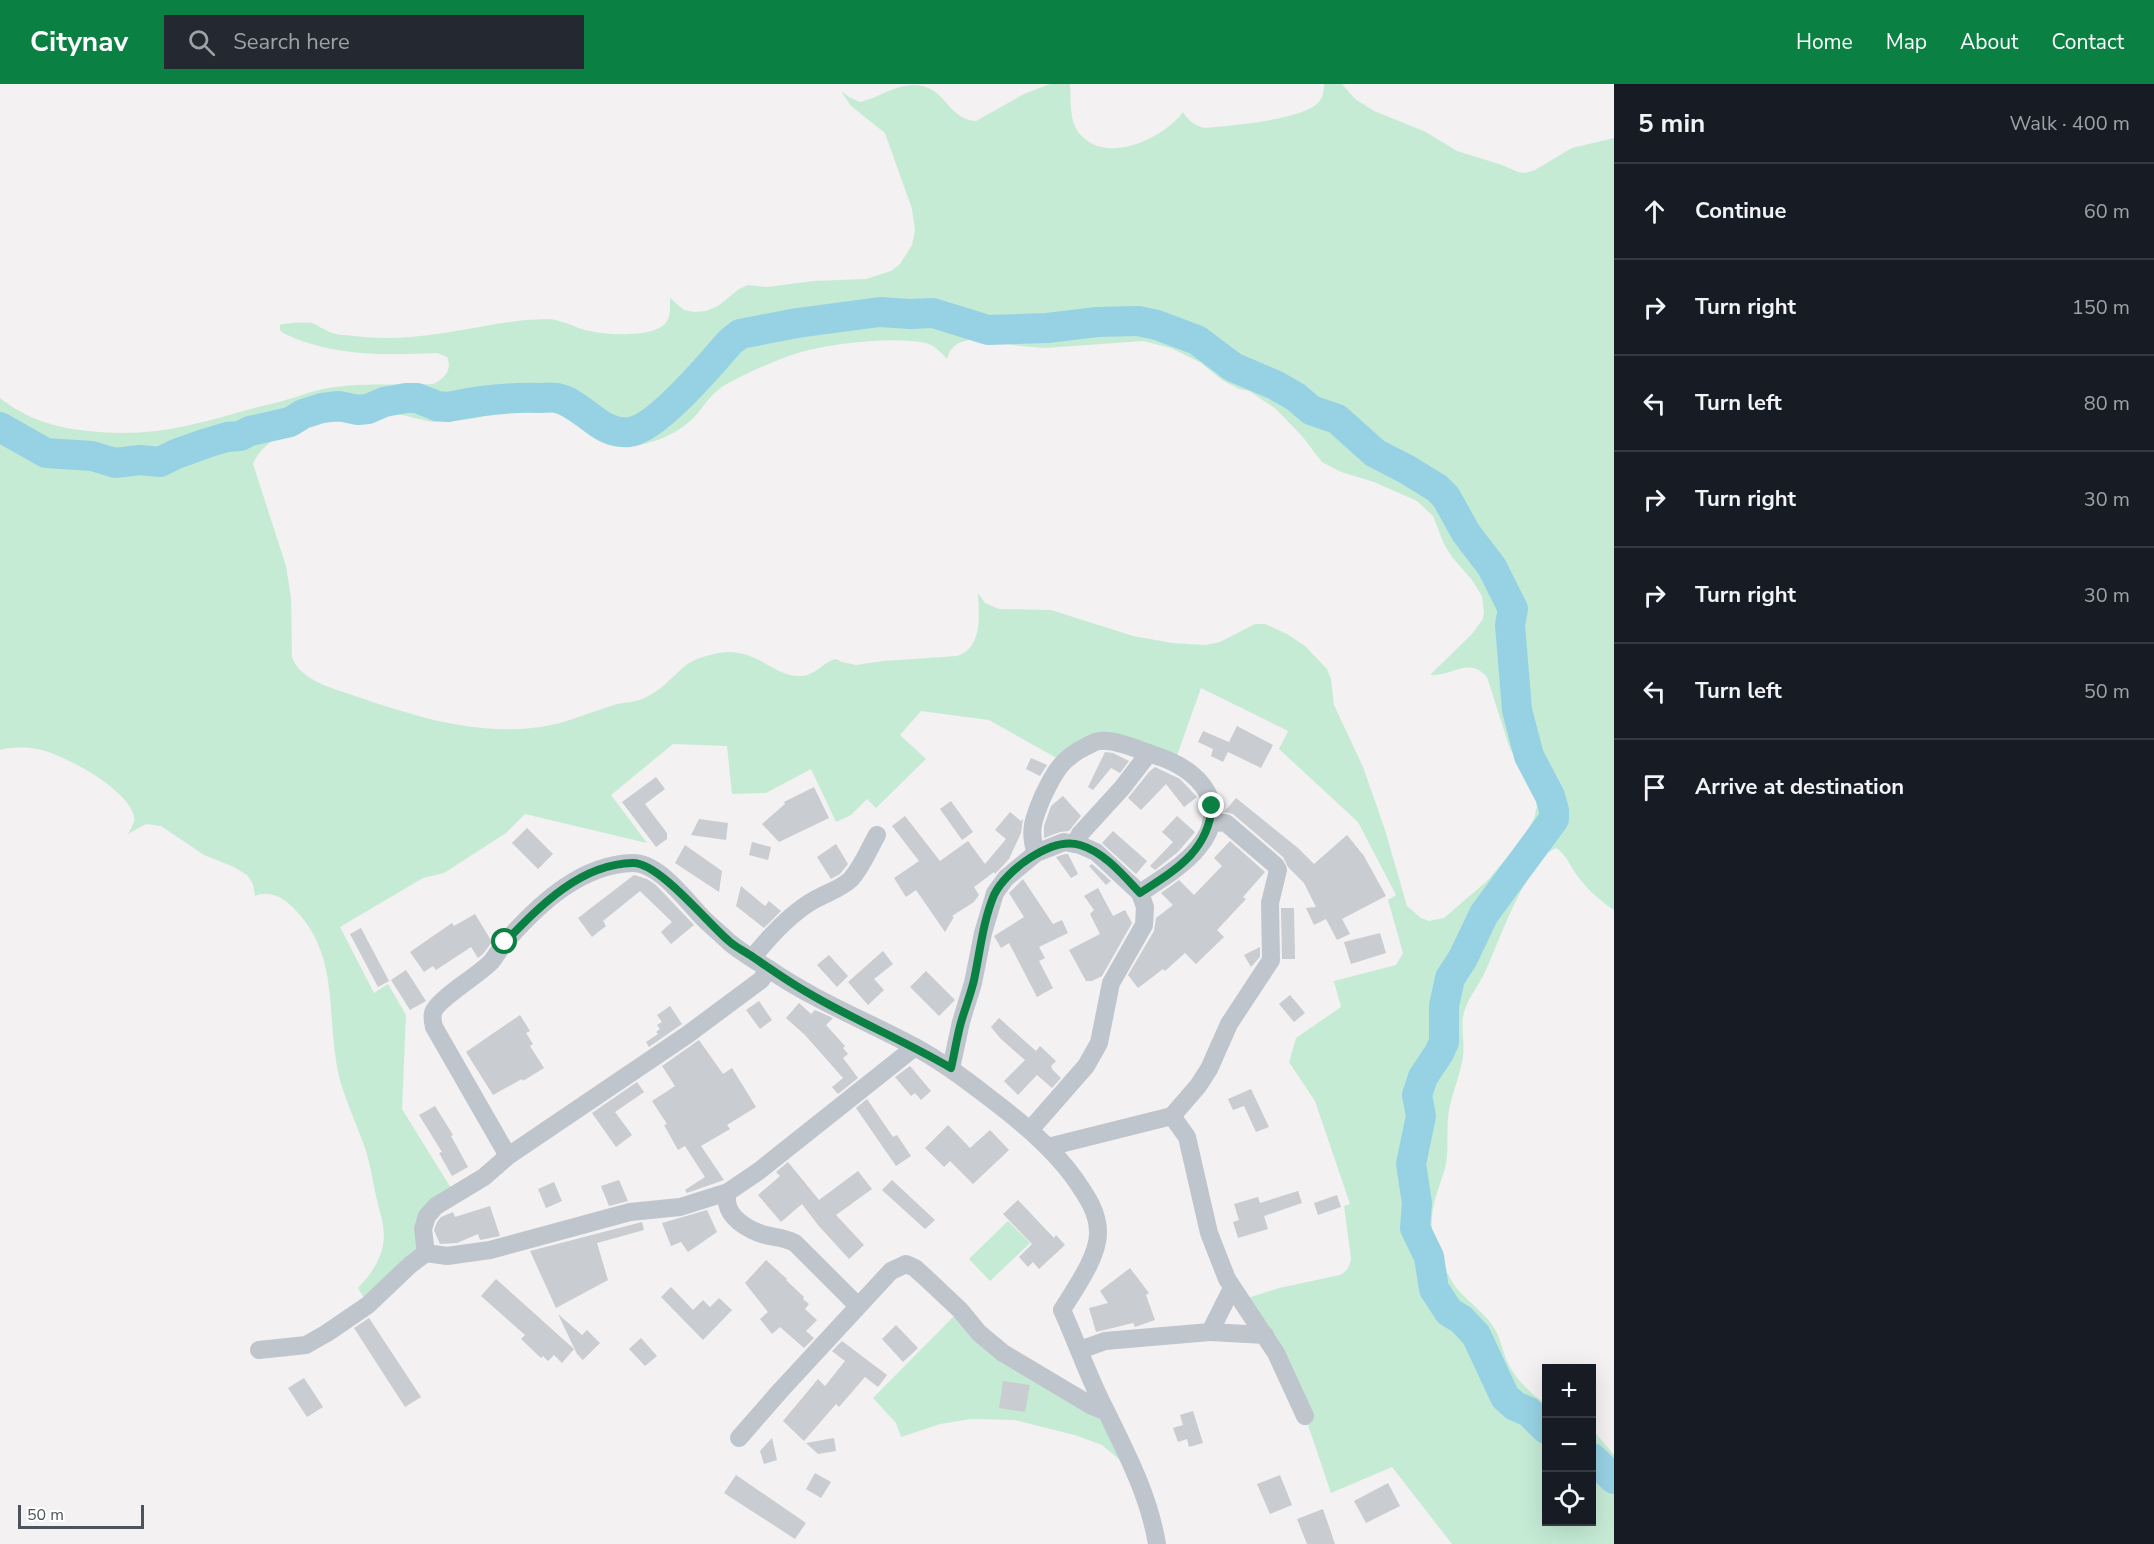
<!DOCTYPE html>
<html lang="en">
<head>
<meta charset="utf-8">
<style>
  body { margin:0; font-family:"Nunito Sans",sans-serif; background:#242831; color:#f1f3f6 }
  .controls { position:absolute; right:18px; bottom:18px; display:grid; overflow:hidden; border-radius:0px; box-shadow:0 6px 24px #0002 }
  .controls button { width:54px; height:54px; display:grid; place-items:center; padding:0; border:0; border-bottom:2px solid #363941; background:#171b24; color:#f1f3f6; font:30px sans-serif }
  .scale { position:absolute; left:18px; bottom:15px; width:126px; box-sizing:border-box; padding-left:6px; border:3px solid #4b545d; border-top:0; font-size:16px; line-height:21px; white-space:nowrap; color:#4b545d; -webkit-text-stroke:4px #fff; paint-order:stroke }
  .stop { position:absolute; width:18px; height:18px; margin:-14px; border:4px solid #0b8043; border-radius:50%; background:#fff }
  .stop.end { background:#0b8043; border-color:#fff; box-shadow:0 2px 6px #0008 }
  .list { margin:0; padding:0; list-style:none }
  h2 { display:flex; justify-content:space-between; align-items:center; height:78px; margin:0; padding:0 24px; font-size:26px }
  h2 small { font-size:20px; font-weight:400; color:#9ea1a6 }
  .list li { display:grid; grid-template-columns:39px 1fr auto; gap:18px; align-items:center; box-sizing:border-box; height:96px; padding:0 24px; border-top:2px solid #363941 }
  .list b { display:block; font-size:22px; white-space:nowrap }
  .list em { font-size:20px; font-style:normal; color:#9ea1a6 }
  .icon { flex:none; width:33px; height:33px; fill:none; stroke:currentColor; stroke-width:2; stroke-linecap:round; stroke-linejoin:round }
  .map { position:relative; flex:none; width:1614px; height:1460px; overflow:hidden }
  header { display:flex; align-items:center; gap:36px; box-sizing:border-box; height:84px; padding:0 30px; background:#0b8043; color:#fff }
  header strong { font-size:28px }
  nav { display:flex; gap:33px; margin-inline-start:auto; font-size:21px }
  .search { width:420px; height:54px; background:#242831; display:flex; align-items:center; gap:15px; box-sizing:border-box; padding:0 21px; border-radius:0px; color:#9ea1a6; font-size:22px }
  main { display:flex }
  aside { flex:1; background:#171b24 }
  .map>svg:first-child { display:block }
  .green { fill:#c5ebd5; fill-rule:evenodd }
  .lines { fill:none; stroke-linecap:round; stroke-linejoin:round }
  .river { stroke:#97d2e4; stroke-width:30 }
  .building { fill:#c9ccd0 }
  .minor { stroke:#bfc5cc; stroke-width:18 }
  .route { stroke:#0b8043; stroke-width:8 }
</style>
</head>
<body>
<header>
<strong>Citynav</strong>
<div class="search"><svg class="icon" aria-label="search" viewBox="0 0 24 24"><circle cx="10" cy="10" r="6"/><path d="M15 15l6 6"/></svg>Search here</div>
<nav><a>Home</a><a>Map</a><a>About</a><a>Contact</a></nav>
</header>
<main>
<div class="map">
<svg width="1614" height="1460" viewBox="0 0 1614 1460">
  <rect width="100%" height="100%" fill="#f3f1f1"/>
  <!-- green -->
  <g class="green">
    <path d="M1050,0H1070C1071,15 1069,37 1079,49C1105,82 1163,55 1183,28C1189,37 1194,41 1204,44C1229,42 1303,36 1319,18C1323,13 1324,6 1324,0H1342L1355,15L1374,27L1426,48L1457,67L1502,81L1518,88L1525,89L1535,86L1572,64L1614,54V826C1600,817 1586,804 1576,790C1569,780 1566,770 1556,764C1528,774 1498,860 1485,888C1479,901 1468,914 1464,928C1460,943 1465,958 1463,973C1460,990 1454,1005 1450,1021C1445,1042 1450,1063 1445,1084C1439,1105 1430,1123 1432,1146C1434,1162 1448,1195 1459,1207C1472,1221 1487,1231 1496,1247C1501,1257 1503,1268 1507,1277C1515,1295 1530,1309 1546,1320V1438H1592V1345L1614,1371V1460H1452L1392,1383L1331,1409L1305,1332L1242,1216L1279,1204L1340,1191C1347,1187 1350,1182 1351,1174L1344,1122L1350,1120L1315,1017L1289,978L1296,954L1341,923L1334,897L1396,881L1403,869L1388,816L1396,811L1358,738L1279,665L1288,647L1201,604L1175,677L1099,657L1062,677L989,636L921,627L900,651L926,675L876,724L867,715L851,731L836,738L811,685L766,709L732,710L727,662L673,660L611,711L647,759L525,730L506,749L444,789L423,794L340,843L374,909L388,900L406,931L402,1025L454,1109L436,1122L426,1169L368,1221L358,1204C372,1189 383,1174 384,1152C384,1141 380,1128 377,1116C373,1100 371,1083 366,1067C359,1046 349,1025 342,1003C322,937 346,870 288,819C278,811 267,807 255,812L253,800L247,791L234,783L204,771L161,742L146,740L128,750C131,744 135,738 134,733C130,706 62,669 37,665C25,663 11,663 0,666V314C26,335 56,344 88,347C152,354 194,341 254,324C265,321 277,319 289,315C298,313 306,309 315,307C353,297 394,302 433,300C444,295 453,286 447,273L437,269C384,271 333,273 283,249L280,246V241C285,239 307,238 312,239C316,240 320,244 324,245C330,249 338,251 346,251C366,254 389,255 410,253C456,250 500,236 546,235C561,235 571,242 585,246C603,251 657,255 667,237C671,230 670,222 670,214L684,226L694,228L706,227L718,222L739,205L748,201L767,203L814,197L866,195L891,187L900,180L912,161L915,146L912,125L885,49L851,22L841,7L849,13L860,18C878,14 895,1 914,1C946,1 946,35 976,37L1024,10ZM969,256H981L1020,262L1045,264L1143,257L1171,264L1201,279L1222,296L1239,305L1249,307L1276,325L1302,352L1322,378L1341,388L1374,398L1417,417L1433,432L1444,460L1452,473L1472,496L1482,512L1484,528L1483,535L1472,550L1430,591C1452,593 1468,572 1487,593L1510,665L1531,698L1535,711L1537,722L1534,735L1521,757L1487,797L1444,834L1429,837L1421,834L1407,822L1385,746L1363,683L1334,621L1331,595L1327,585L1305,562L1287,550L1265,540H1255L1220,558L1206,561L1172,559L1133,552L1051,526L999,525L985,519L978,509C979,531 983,564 957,572L883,577L856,581L842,578L836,575C823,578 815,592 800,592C773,593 755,562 719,569C707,571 694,575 685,582C671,594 660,608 642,615C632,619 621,618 611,622C591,628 571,637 551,641C487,654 423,635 364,615C340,606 301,599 292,573L291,514L286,482L253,380C263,354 302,339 328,336C337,335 346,337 355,336C367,334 379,329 391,330C406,330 421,337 435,338C444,338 454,337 463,336C489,334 516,318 542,322C574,325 587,365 625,363C651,361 680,350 697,330C706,319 713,308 725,301C748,288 780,274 805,267C835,259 895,252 926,259C935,262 941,268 947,275C950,263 957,258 969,256Z"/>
    <path d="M1008,1137L1030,1159L990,1197L969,1175Z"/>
    <path d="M960,1226L979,1249L1092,1322L1127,1382L1102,1361L1078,1352L1015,1336L971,1335L940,1340L901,1353L896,1339L873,1314Z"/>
  </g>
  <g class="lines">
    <!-- river -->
    <g class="river">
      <path d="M0,343L46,369L92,372L115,379L140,376L160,378L176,370L207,359L227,353L240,352L250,347L290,338L303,330L322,324L339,322L358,326L368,325L384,318L406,314H417L437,322L448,323C476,317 510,313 539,314C544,314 551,313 557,314C584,320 599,351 629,348C655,346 712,279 730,258L740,250L797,239L880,228L910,230L933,229L988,246L1047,244L1097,238L1138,237L1157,241L1197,256L1233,283L1275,301L1296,313L1311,326L1337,335L1375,369L1406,385L1437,404L1446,413L1466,449L1492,483L1513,525L1510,541L1517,626L1529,672L1550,712L1554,726V735L1484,830L1463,874L1450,894L1444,922V958L1439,969L1423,993L1417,1011L1421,1032L1411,1080L1417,1119L1415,1144L1429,1173L1434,1205L1449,1228L1461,1235L1476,1251L1505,1313L1515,1322L1529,1328L1546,1345"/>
      <path d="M1592,1374L1614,1395"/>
    </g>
  </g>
  <!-- building -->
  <g class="building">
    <path d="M1237,642L1273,661L1261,684L1228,668L1223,678L1211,672L1213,665L1198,658L1203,647L1229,658Z"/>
    <path d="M1105,668L1113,669L1129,677L1120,689L1111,684L1093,706L1088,703Z"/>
    <path d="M1031,674L1047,681L1040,692L1026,685Z"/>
    <path d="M1155,683L1180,695L1197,713L1184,723L1166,700L1141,726L1128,714L1149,688Z"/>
    <path d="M656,693L665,705L645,720L667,749V755L656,763L622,718Z"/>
    <path d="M814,703L829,734L779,758L762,740L785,720L784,718Z"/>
    <path d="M1063,712L1081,732L1069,747L1060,748L1044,754V742L1051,722Z"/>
    <path d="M1236,714L1298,764L1314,780L1347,751L1364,772L1386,812L1342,835L1350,850L1337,856L1326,835L1314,841L1306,824L1316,823L1304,799L1288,783L1283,773L1233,730L1224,728Z"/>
    <path d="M951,717L973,748L962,756L940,725Z"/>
    <path d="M1010,728L1021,737L1023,735L1021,749L1009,775L995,790L994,788L974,803L979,811L974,818L952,832L954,833L945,848L916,806L906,813L894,794L919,777L892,742L905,732L940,777L968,757L985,780L1006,755L995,746Z"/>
    <path d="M1177,732L1195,748L1178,768L1155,786L1150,782L1173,758L1162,748Z"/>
    <path d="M699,735L728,739L726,756L691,751Z"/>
    <path d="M527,744L553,770L538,785L512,759Z"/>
    <path d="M1113,747L1147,777L1136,790L1102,759Z"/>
    <path d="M1230,757L1265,788L1243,813L1246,815L1217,846L1224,853L1196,880L1185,869L1165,887L1163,885L1138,904L1128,891L1154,847L1156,834L1173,821L1161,809L1179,796L1194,811L1222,782L1214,774Z"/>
    <path d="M752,758L771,763L768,776L749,771Z"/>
    <path d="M836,760L848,780L840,790L831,795L817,773Z"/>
    <path d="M685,761L722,787L719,808L675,779Z"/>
    <path d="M1065,770H1068L1078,790L1071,794L1056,773Z"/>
    <path d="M1092,780L1111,797L1106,801L1089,782Z"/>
    <path d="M634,791L647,795L656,801L694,841L671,860L661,848L672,838L640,807L603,837L606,842L592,853L578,834Z"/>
    <path d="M1023,795L1053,840L1062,836L1068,849L1039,863L1045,874L1039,877L1053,904L1037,913L1009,859L1001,864L994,852L1024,833L1009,809Z"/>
    <path d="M741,802L765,822L769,817L781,827L764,844L736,822Z"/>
    <path d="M1098,804L1113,832L1125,826L1132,839L1102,892L1092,897H1086L1069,866L1100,850L1090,830L1094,826L1084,812Z"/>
    <path d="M1281,824H1294L1295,875H1282Z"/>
    <path d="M475,830L492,858L483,870L478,874L471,863L436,886L433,882L424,888L410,868L452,839L454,842Z"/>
    <path d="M361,844L389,897L378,903L350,850Z"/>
    <path d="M1380,849L1386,869L1351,880L1344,858Z"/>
    <path d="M1260,863V873L1251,883L1244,871Z"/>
    <path d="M883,867L893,880L874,895L884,906L868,921L848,898Z"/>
    <path d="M829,871L848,892L837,903L817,881Z"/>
    <path d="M406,886L426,917L410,926L391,896Z"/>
    <path d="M926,887L955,916L939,932L910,903Z"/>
    <path d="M1290,911L1305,929L1294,938L1279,920Z"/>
    <path d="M759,917L772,936L760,945L746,926Z"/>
    <path d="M799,919L811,930L815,926L833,934L826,941L845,962L843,964L848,970L843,974L858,994L838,1010L832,1003L843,994L805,951L786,934Z"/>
    <path d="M670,922L682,940L649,963L646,958L658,950L656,948L660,945L657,941L662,938L657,931Z"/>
    <path d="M520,931L530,947L526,949L533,960L530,962L544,984L523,997L522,995L493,1011L466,968Z"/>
    <path d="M999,934L1036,967L1040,962L1056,977L1051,982L1052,985L1061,994L1052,1004L1037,991L1018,1011L1004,997L1025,976L1001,955L991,943Z"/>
    <path d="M699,956L723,990L732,984L756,1023L727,1041L730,1045L701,1062L724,1096L687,1109L685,1106L705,1093L685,1062L678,1066L664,1041L667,1040L652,1017L675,1002L662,982Z"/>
    <path d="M910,982L931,1007L921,1016L915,1009L911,1012L895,993Z"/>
    <path d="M637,998L644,1008L615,1028L632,1051L616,1063L592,1029Z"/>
    <path d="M1251,1005L1269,1043L1256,1048L1244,1022L1233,1026L1228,1015Z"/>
    <path d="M867,1015L893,1053L897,1051L911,1072L896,1082L856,1024Z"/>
    <path d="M435,1022L453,1051L451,1052L468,1083L452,1092L439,1069L442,1068L419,1031Z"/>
    <path d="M948,1041L970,1064L990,1046L1009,1066L973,1100L950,1077L944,1083L925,1064Z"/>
    <path d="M788,1078L819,1116L858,1087L872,1105L836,1131L864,1161L849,1175L818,1141L802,1120L781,1138L758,1111L780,1092L776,1088Z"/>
    <path d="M619,1096L628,1117L609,1122L601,1102Z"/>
    <path d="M892,1096L935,1136L925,1145L882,1106Z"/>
    <path d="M554,1098L562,1117L546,1124L538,1105Z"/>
    <path d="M1298,1107L1302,1119L1264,1132L1268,1145L1238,1154L1233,1138L1239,1136L1234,1120L1258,1113L1260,1119Z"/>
    <path d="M1337,1111L1341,1123L1318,1131L1314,1119Z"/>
    <path d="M1018,1116L1054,1154L1056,1151L1065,1161L1039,1185L1033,1178L1028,1183L1019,1173L1032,1160L1003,1130Z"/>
    <path d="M490,1122L500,1152L480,1156L478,1150L457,1159L440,1160L434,1146L437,1138L441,1133L453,1128L455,1133Z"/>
    <path d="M707,1126L717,1148L688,1168L681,1158L671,1162L662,1139Z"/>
    <path d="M642,1138L644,1146L597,1159L608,1196L556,1224L530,1167Z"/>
    <path d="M766,1176L787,1195L786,1196L804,1213L803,1215L809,1220L805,1225L817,1236L806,1247L814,1254L804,1264L780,1243L772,1250L760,1235L768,1228L745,1199Z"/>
    <path d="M1130,1184L1149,1209L1146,1211L1155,1236L1135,1243L1133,1239L1096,1248L1089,1224L1108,1219L1100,1207Z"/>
    <path d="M496,1195L574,1265L562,1279L554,1271L548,1277L543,1272L541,1274L521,1255L525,1251L481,1212Z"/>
    <path d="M671,1203L693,1226L703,1216L710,1223L719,1214L732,1226L703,1256L661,1213Z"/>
    <path d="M558,1230L582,1251L587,1246L600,1259L583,1276L577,1270Z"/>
    <path d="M369,1234L421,1313L405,1323L354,1244Z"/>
    <path d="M896,1241L918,1264L903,1278L882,1255Z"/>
    <path d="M641,1254L657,1272L645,1282L629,1265Z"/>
    <path d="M842,1257L887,1291L878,1303L865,1293L839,1323L836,1320L804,1357L783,1337L818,1295L825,1302L845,1277L832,1267Z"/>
    <path d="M304,1294L323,1323L307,1333L288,1304Z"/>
    <path d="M1003,1297L1030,1301L1025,1328L999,1324Z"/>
    <path d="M1193,1327L1203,1359L1189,1363L1187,1355L1178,1358L1173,1344L1183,1341L1180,1331Z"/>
    <path d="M772,1354L777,1376L764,1380L760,1367Z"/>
    <path d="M834,1354L836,1367L818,1370L806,1359Z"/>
    <path d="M815,1389L831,1398L821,1414L806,1405Z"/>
    <path d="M736,1391L806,1439L795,1455L724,1409Z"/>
    <path d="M1280,1391L1292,1421L1270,1430L1257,1400Z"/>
    <path d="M1388,1399L1400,1422L1366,1439L1354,1417Z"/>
    <path d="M1323,1425L1335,1460H1307L1297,1435Z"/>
  </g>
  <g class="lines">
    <!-- minor -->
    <g class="minor">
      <path d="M1075,760L1080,750L1122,704L1149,669"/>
      <path d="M1036,769C1028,747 1034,733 1043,712C1055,687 1062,674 1087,662C1091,660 1096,657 1100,657C1116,655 1141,667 1157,672C1199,685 1233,722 1198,764C1183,782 1160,796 1140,809"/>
      <path d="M753,873C770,852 791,829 814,816C826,809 841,805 851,795C862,783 869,765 877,751"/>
      <path d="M951,984L961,938L973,899L983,849L995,809L1006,794L1036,769L1064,758L1080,761L1096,768L1140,809L1145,823L1144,841L1111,899L1099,959L1086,982L1030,1046"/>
      <path d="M1172,1032L1187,1053L1209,1149L1227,1195L1276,1269L1305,1332"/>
      <path d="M1048,1063L1172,1032L1198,1002L1209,985L1229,940L1271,876L1270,819L1278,786L1275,781L1226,739L1211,738"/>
      <path d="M508,1072L434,943C433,939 432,933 433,929C436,916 479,891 491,878C497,871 501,862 508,855C540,819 582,780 633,779C660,779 687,818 704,835C712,843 721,850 729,858C741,868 756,877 769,885C815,917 867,937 915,963C941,977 964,994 987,1012C1020,1037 1051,1062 1075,1095C1086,1111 1098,1128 1098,1148C1099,1172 1074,1206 1062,1226C1077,1259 1089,1295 1106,1327C1127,1370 1149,1412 1157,1460"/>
      <path d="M728,1108C722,1128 741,1142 759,1149C772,1154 781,1152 795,1159L858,1222"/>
      <path d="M426,1169L423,1145L427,1132L436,1122L484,1093L508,1072L687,951L761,896L769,885"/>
      <path d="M1210,1248L1265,1251"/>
      <path d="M259,1266L306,1261L327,1249L368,1221L410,1181L426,1169L447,1172L490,1166L630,1128L680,1123L728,1108L759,1087L915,963"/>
      <path d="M1080,1266L1105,1257L1210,1248L1232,1204"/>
      <path d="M739,1354L780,1307L891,1187L906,1180L915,1184L926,1194L960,1226L979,1249L1003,1269L1092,1322L1105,1327"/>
    </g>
  </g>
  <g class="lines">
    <!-- route -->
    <path class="route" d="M505,858C540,822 580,780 633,779C660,779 708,840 730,858C737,864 746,868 753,873C772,886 790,899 810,910C856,937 905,957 951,984C955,968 957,951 962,935C966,922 971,909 974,896C980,868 983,837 994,811C1006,786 1052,752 1080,761C1104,768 1123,791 1140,809C1175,786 1208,768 1212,722"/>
  </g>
</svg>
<div class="controls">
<button>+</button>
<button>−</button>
<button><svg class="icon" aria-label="locate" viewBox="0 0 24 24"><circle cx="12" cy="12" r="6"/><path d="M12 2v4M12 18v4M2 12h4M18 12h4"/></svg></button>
</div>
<div class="scale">50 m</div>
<div class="stop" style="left:505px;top:858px"></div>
<div class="stop end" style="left:1212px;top:722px"></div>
</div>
<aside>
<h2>5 min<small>Walk · 400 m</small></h2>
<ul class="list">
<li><svg class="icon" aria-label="ahead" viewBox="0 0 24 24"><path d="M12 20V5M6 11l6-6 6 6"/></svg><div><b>Continue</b></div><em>60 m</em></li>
<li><svg class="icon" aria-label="right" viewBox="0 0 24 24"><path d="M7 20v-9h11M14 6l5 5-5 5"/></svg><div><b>Turn right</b></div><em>150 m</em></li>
<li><svg class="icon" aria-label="left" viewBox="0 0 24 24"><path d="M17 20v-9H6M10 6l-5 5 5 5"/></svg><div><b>Turn left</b></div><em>80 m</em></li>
<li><svg class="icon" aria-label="right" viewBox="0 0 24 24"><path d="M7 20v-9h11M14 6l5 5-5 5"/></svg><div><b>Turn right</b></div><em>30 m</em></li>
<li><svg class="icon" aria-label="right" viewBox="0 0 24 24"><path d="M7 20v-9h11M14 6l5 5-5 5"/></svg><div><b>Turn right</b></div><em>30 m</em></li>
<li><svg class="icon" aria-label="left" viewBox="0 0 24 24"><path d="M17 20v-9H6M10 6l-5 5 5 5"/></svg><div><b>Turn left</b></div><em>50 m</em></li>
<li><svg class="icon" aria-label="arrive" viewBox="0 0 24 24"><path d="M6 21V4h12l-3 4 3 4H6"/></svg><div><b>Arrive at destination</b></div></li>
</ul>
</aside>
</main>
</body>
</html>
